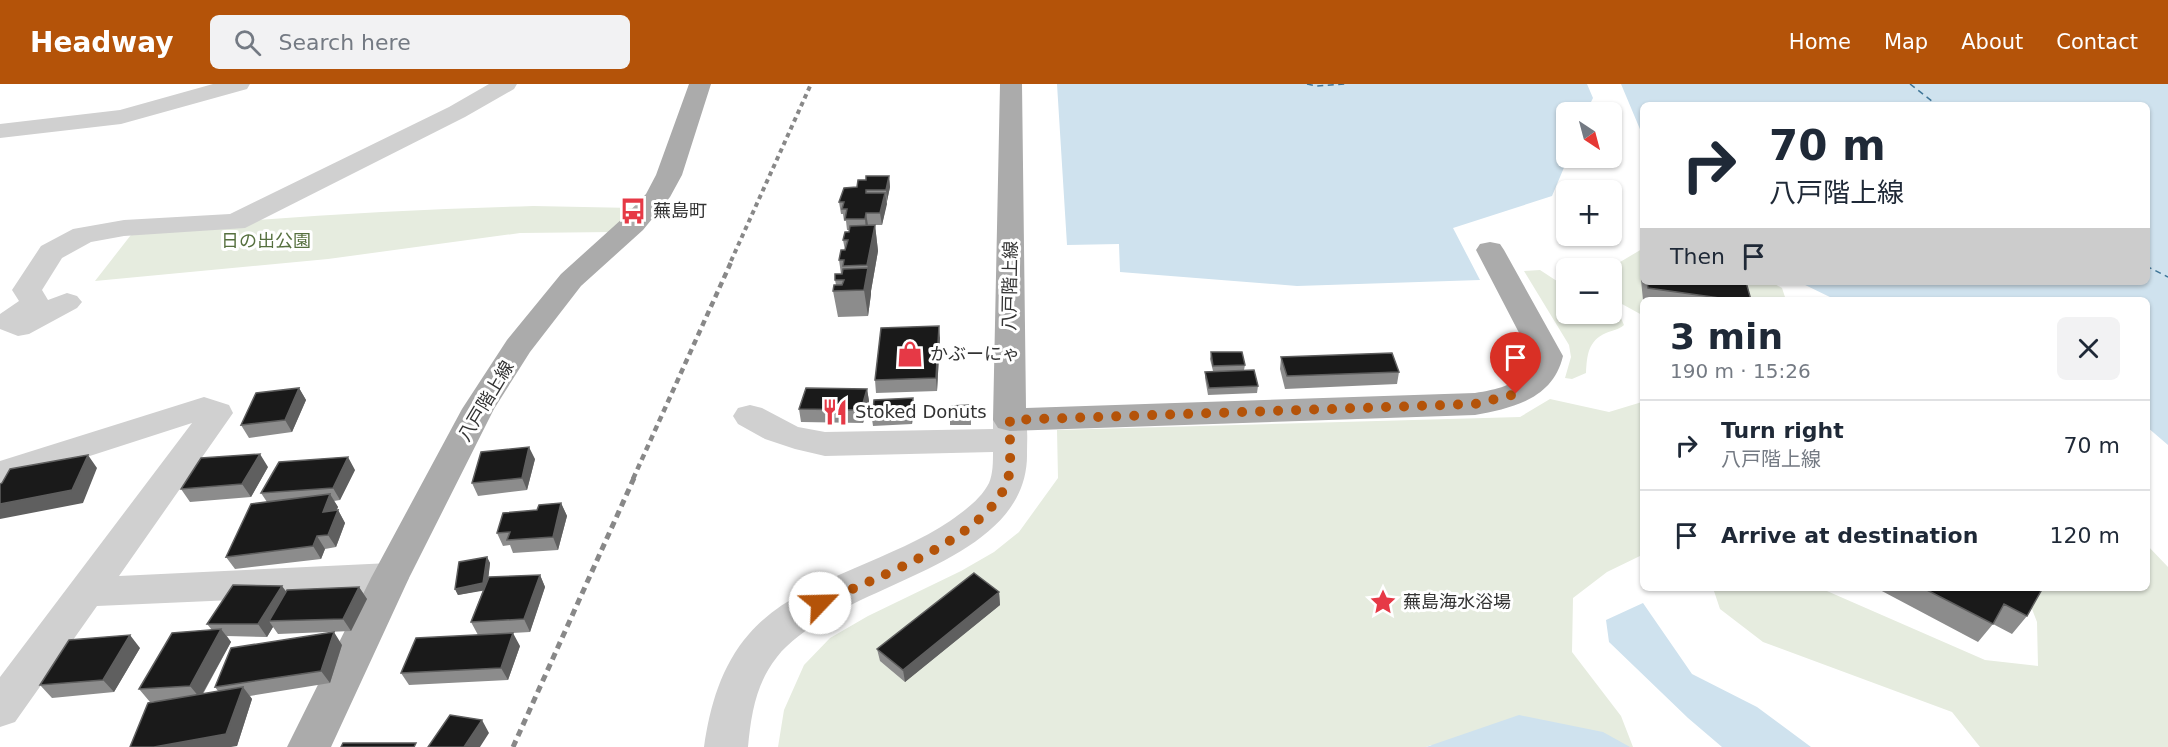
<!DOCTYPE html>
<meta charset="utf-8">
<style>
body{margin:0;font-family:"DejaVu Sans","Noto Sans JP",sans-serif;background:#f2f2f3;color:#1f2937;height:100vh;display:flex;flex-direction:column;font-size:22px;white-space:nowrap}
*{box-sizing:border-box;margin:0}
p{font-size:20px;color:#747a83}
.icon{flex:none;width:33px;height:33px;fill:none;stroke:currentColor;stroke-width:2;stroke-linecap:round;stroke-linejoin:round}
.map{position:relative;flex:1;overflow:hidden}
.details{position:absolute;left:1640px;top:213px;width:510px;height:294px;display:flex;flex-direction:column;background:#fff;border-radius:9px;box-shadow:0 2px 4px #0004}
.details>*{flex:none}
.top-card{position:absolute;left:1640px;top:18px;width:510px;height:183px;border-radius:9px;box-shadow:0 2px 4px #0004;background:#fff;color:#1f2937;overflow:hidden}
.needle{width:39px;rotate:144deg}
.tools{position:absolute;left:1556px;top:18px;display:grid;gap:12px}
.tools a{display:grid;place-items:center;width:66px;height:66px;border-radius:9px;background:#fff;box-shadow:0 2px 4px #0004;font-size:30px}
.pin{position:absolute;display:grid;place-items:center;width:51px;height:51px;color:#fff;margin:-62px -26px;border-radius:50% 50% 50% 0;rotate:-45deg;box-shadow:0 0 6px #0007}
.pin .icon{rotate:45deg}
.me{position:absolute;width:66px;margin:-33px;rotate:66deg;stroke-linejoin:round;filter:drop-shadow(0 0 4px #0008)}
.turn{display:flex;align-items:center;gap:21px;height:126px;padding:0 30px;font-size:27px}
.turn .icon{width:78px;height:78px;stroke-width:2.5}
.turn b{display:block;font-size:42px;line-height:51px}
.then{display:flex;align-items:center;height:57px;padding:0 30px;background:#0003;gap:12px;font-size:22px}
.round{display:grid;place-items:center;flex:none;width:63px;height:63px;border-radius:9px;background:#f2f2f3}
.overview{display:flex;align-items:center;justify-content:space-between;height:102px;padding:0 30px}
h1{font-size:36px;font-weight:800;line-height:45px}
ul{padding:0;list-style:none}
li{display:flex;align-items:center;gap:18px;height:90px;padding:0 30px;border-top:2px solid #e0e1e3}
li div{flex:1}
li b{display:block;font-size:22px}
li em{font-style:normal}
header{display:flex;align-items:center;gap:36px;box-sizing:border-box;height:84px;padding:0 30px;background:#b45309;color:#fff}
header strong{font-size:28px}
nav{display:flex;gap:33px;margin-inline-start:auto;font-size:21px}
.search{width:420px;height:54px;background:#f2f2f3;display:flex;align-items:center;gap:15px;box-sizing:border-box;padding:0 21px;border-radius:9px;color:#747a83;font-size:22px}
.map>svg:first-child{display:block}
</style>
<header>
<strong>Headway</strong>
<div class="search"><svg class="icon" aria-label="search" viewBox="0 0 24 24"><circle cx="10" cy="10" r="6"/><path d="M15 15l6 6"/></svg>Search here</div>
<nav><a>Home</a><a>Map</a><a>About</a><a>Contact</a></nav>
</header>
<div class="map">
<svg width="2168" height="663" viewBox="0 0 2168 663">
<rect width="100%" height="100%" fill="#fff"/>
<path fill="#e6ecdf" d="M533,122L634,124L614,148L520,149L328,175L95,197L134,147C267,133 399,126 533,122Z
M1642,165V198H1771L1782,204L1786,216H1642V231L1611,214L1610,184Z
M1540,186L1566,203V230H1611V226L1620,232L1624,241C1618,246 1613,246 1606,249C1588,257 1587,271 1586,289L1572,295L1565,294L1571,273L1569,261L1524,187Z
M1550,315L1609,328L1642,318V471L1607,488L1573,514L1572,568L1621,632L1633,663L1431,661L1426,663H778L784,626L804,581L830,554L868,532L961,487L994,468L1019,448L1058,394L1057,346L1520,333Z
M2147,461L2168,483V663H1980L1952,628L1763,558L1720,525L1713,504H1820L1985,576L2038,582L2037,538L2024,504H2146Z"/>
<path fill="#cfe2ee" d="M1057,0H1587L1593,14L1586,28H1566L1568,74L1552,112L1453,144L1480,196L1297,202L1120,188L1119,160L1067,161Z
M1621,0H2168V361L2147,343L2146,216H1836L1799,198H2146V21H1642V50Z
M1643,519L1692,590L1757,623L1811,663H1722L1688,634L1609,558L1606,536Z
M1519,631L1603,648L1630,663H1426Z"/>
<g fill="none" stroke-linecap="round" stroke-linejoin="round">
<path stroke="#3f7597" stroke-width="1.5" stroke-dasharray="6 4.5" stroke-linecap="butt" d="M1307,0L1316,2L1345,0
M1910,0L1937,21
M2146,182L2168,193"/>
<path fill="#d0d0d0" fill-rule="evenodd" d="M213,0H250L247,5L121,40L0,54V40L120,26Z
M489,0H517L514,5L465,33L245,144L124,152L91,158L62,174L42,206L48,216L67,209L77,212L82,218L77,224L29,250L18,252L0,245V230L19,217L12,206L41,162L73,145L124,136L230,130L449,23Z
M204,313L229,321L233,329L119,492L390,479L403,484L409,494L403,504L390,509L97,522L15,638L0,643V593L192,339L0,401V377Z
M750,321L762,324L798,343L825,348L993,345V336L998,328L1010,325L1022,328C1029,340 1027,354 1027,368C1030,485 838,497 777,573C756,599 751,631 748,663H704C710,622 721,582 749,550C795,496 890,478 950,437C964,427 981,415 989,399C993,390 993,378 993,368L825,372L795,365L765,355L738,340L733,332L738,324Z"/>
<path fill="#ababab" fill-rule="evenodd" d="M689,0H711L682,91L670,113L643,146L581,202L530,268L494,325L409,494L331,663H287L371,494L462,325L507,256L561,190L623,134L646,110L656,91Z
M1000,0H1022L1026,324L1475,309C1501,305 1524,300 1531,272L1476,166L1480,160L1490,158L1500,160L1504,166L1563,272C1553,315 1513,324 1475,331L1010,347L998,344L993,336Z"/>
<path stroke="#888" stroke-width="4" stroke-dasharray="4.5 4" stroke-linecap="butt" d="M731,177L811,0"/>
<path stroke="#888" stroke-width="4.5" stroke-dasharray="6 4.5" stroke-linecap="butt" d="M633,395L732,176"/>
<path stroke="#888" stroke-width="5" stroke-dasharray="7 5" stroke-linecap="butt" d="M513,663L634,394"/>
</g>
<path fill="#8c8c8c" d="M889,92L890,103L882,141H868H875L878,167L871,207V210L868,232L838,233L833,207L836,201L835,196L841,190L839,176L845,166L843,156L850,146H847L846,137H844L843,130H841L839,118L866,96Z
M1642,191V198H1746L1751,216H1643L1641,196Z
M940,254L937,307L876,309L875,296Z
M1211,268L1245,281L1244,286L1258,302L1257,309L1208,311L1205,294V288L1213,287L1210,275Z
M1281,273L1399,288L1397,300L1285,305L1280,285Z
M299,304L306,316L292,348L249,354L241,341Z
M867,305L869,317L863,339L801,338L799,325Z
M914,321L912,340L873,342L872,335Z
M971,327V341H950V335Z
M535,375L527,406L478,412L472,399Z
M268,383L251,413L190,418L181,405Z
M355,386L340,416L334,417L338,423L336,427L338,426L345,439L336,463L325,465L321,475L235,485L226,473L267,418L261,409Z
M561,419L567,432L558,466L513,469L510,461L503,462L497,449L537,426Z
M487,473L490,479L488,495L540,491L545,503L530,548L478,551L471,538L483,506L458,511L455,505Z
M359,503L367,515L351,547L278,550L273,543L267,553L227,552L231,558L203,610L218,607L215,603L342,561L330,599L250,612L252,615L237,662L159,617L150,618L139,605L212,546L207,540L286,507Z
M1882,504H2035L2027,532L2012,550L1993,540L1978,558L1880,506Z
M999,508L1000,521L905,598L880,577L877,565Z
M520,562L508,596L409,601L401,589Z
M140,564L114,608L52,614L40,601Z"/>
<path fill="#5f5f5f" d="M889,92L890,103L887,117L886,106Z
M885,109L887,120L882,141L880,129Z
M866,129L868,141L866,146L865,135Z
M875,141L878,167L871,207V210L868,232L864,206L868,184L867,181Z
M939,242L940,254L937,307L936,294Z
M299,304L306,316L292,348L285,336Z
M867,305L869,317L863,339L861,326Z
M913,314L914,321L912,340L911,334Z
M529,363L535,375L527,406L522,394Z
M260,370L268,383L251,413L242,400Z
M88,371L97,384L83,419L0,435V420Z
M348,373L355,386L340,416L333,404Z
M330,410L338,423L330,441L323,428Z
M561,419L567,432L558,466L553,453Z
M338,426L345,439L336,463L328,451Z
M317,452L325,465L321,475L313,462Z
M487,473L490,479L487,506L458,511L455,505Z
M540,491L545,503L530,548L524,535Z
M282,502L291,514L269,537L273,543L267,553L258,540Z
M359,503L367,515L351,547L343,535Z
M999,508L1000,521L905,598L903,586Z
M221,545L231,558L200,614L190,602Z
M334,548L342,561L330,599L321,587Z
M513,549L520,562L508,596L501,584Z
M130,551L140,564L114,608L103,596Z
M243,603L252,615L237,662L231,663H154Z
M482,636L489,649L480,663H464Z"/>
<path fill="#1a1a1a" stroke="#5f5f5f" stroke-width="1.5" d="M866,92H889L886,106H866V109H885L880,129H866L865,135H845L847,125H842L844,118H839L844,104L857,103L858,96H866Z
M875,141L867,181L843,182L844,176H839L841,166H845L848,156H843L845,148H849L850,142Z
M868,184L864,206L833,207L834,201H842L844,196H835V190H842L843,185Z
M1647,198H1746L1751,216H1734L1648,204Z
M939,242L936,294L875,296L881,244Z
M1211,268H1242L1245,281L1213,282Z
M1392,269L1399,288L1287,292L1281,273Z
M1254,286L1258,302L1209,304L1205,288Z
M299,304L285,336L241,341L256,309Z
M806,304L867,305L861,326L799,325Z
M913,314L911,334L872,335L874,316Z
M971,321L970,334L950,335V322Z
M529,363L522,394L472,399L481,368Z
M260,370L242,400L181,405L201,374Z
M88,371L72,406L0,420V400L2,399L10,385Z
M348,373L333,404L261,409L279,378Z
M330,410L323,428L338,426L328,451L317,452L313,462L226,473L251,420Z
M561,419L553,453L507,456L510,448L497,449L503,429L537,426L539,421Z
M487,473L483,499L455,505L459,478Z
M974,489L999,508L903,586L877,565Z
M540,491L524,535L471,538L489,493Z
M233,501L282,502L258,540H207Z
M359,503L343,535L269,537L287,506Z
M1923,504H2035L2041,507L2027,532L2004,520L1993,540Z
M221,545L190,602L139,605L172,549Z
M334,548L321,587L215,603L231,564Z
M513,549L501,584L401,589L416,554Z
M130,551L103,596L40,601L69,556Z
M243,603L226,650L154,663H130L148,619Z
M450,631L482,636L464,663H428Z
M343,659H416L414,663H341Z"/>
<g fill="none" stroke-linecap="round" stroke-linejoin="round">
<path stroke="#b45309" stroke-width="10" stroke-dasharray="0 18" d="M820,519C872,495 990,454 1008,395C1012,380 1009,352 1010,336L1475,320L1516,310"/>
</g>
<defs>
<g id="bus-bare" transform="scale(2.07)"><path d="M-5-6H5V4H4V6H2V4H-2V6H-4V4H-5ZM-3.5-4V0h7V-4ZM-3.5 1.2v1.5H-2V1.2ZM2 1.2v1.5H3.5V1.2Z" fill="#e63946" stroke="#fff" stroke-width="2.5" paint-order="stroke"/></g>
<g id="shop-bare" transform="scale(2.07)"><path d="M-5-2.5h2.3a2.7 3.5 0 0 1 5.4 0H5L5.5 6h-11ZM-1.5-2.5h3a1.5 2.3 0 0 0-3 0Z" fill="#e63946" stroke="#fff" stroke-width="2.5" paint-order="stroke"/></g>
<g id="restaurant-bare" transform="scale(2.07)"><path d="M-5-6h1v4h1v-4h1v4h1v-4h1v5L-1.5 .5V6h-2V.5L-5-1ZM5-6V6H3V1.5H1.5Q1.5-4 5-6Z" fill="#e63946" stroke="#fff" stroke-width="2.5" paint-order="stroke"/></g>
<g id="sight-bare" transform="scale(2.07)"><path d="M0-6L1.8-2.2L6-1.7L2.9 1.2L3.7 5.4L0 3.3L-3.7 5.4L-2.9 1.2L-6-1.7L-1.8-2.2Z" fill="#e63946" stroke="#fff" stroke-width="2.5" paint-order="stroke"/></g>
</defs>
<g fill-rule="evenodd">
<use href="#bus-bare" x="633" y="127"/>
<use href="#shop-bare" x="910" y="270"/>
<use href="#restaurant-bare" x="835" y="328"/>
<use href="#sight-bare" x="1383" y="518"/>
</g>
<g text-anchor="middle" stroke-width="6" stroke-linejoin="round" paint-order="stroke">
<g font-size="18" fill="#333" stroke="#fff" text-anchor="start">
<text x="653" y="133">蕪島町</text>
<text x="930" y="276">かぶーにゃ</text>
<text x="855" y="334">Stoked Donuts</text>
<text x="1403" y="524">蕪島海水浴場</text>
</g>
<g font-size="18" fill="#56703f" stroke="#fff">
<text x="266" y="163">日の出公園</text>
</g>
<g font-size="18" fill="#333" stroke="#fff">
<text transform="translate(1010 202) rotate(-89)" y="6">八戸階上線</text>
<text transform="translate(486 317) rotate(-59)" y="6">八戸階上線</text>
</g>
</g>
</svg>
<div class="tools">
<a><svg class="needle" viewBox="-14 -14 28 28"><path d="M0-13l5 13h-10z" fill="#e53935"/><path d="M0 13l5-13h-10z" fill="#747a83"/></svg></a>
<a>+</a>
<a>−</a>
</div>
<div class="pin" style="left:1516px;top:310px;background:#d93025"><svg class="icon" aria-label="arrive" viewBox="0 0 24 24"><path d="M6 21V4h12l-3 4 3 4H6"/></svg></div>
<svg class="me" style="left:820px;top:519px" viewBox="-20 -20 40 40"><circle r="19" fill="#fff"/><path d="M0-13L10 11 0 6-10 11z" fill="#b45309"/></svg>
<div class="top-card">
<div class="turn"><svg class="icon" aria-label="right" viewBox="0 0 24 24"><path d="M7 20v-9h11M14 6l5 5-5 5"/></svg><div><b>70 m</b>八戸階上線</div></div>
<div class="then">Then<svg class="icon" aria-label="arrive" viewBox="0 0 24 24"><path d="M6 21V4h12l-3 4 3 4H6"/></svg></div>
</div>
<section class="details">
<div class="overview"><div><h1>3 min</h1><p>190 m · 15:26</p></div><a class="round"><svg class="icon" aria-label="close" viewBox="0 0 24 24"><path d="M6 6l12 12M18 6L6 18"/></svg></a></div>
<ul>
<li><svg class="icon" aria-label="right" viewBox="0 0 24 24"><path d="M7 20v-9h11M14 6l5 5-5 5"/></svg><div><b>Turn right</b><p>八戸階上線</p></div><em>70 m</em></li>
<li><svg class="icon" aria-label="arrive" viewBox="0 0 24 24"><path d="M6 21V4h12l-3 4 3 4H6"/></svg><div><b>Arrive at destination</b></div><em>120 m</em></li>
</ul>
</section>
</div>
